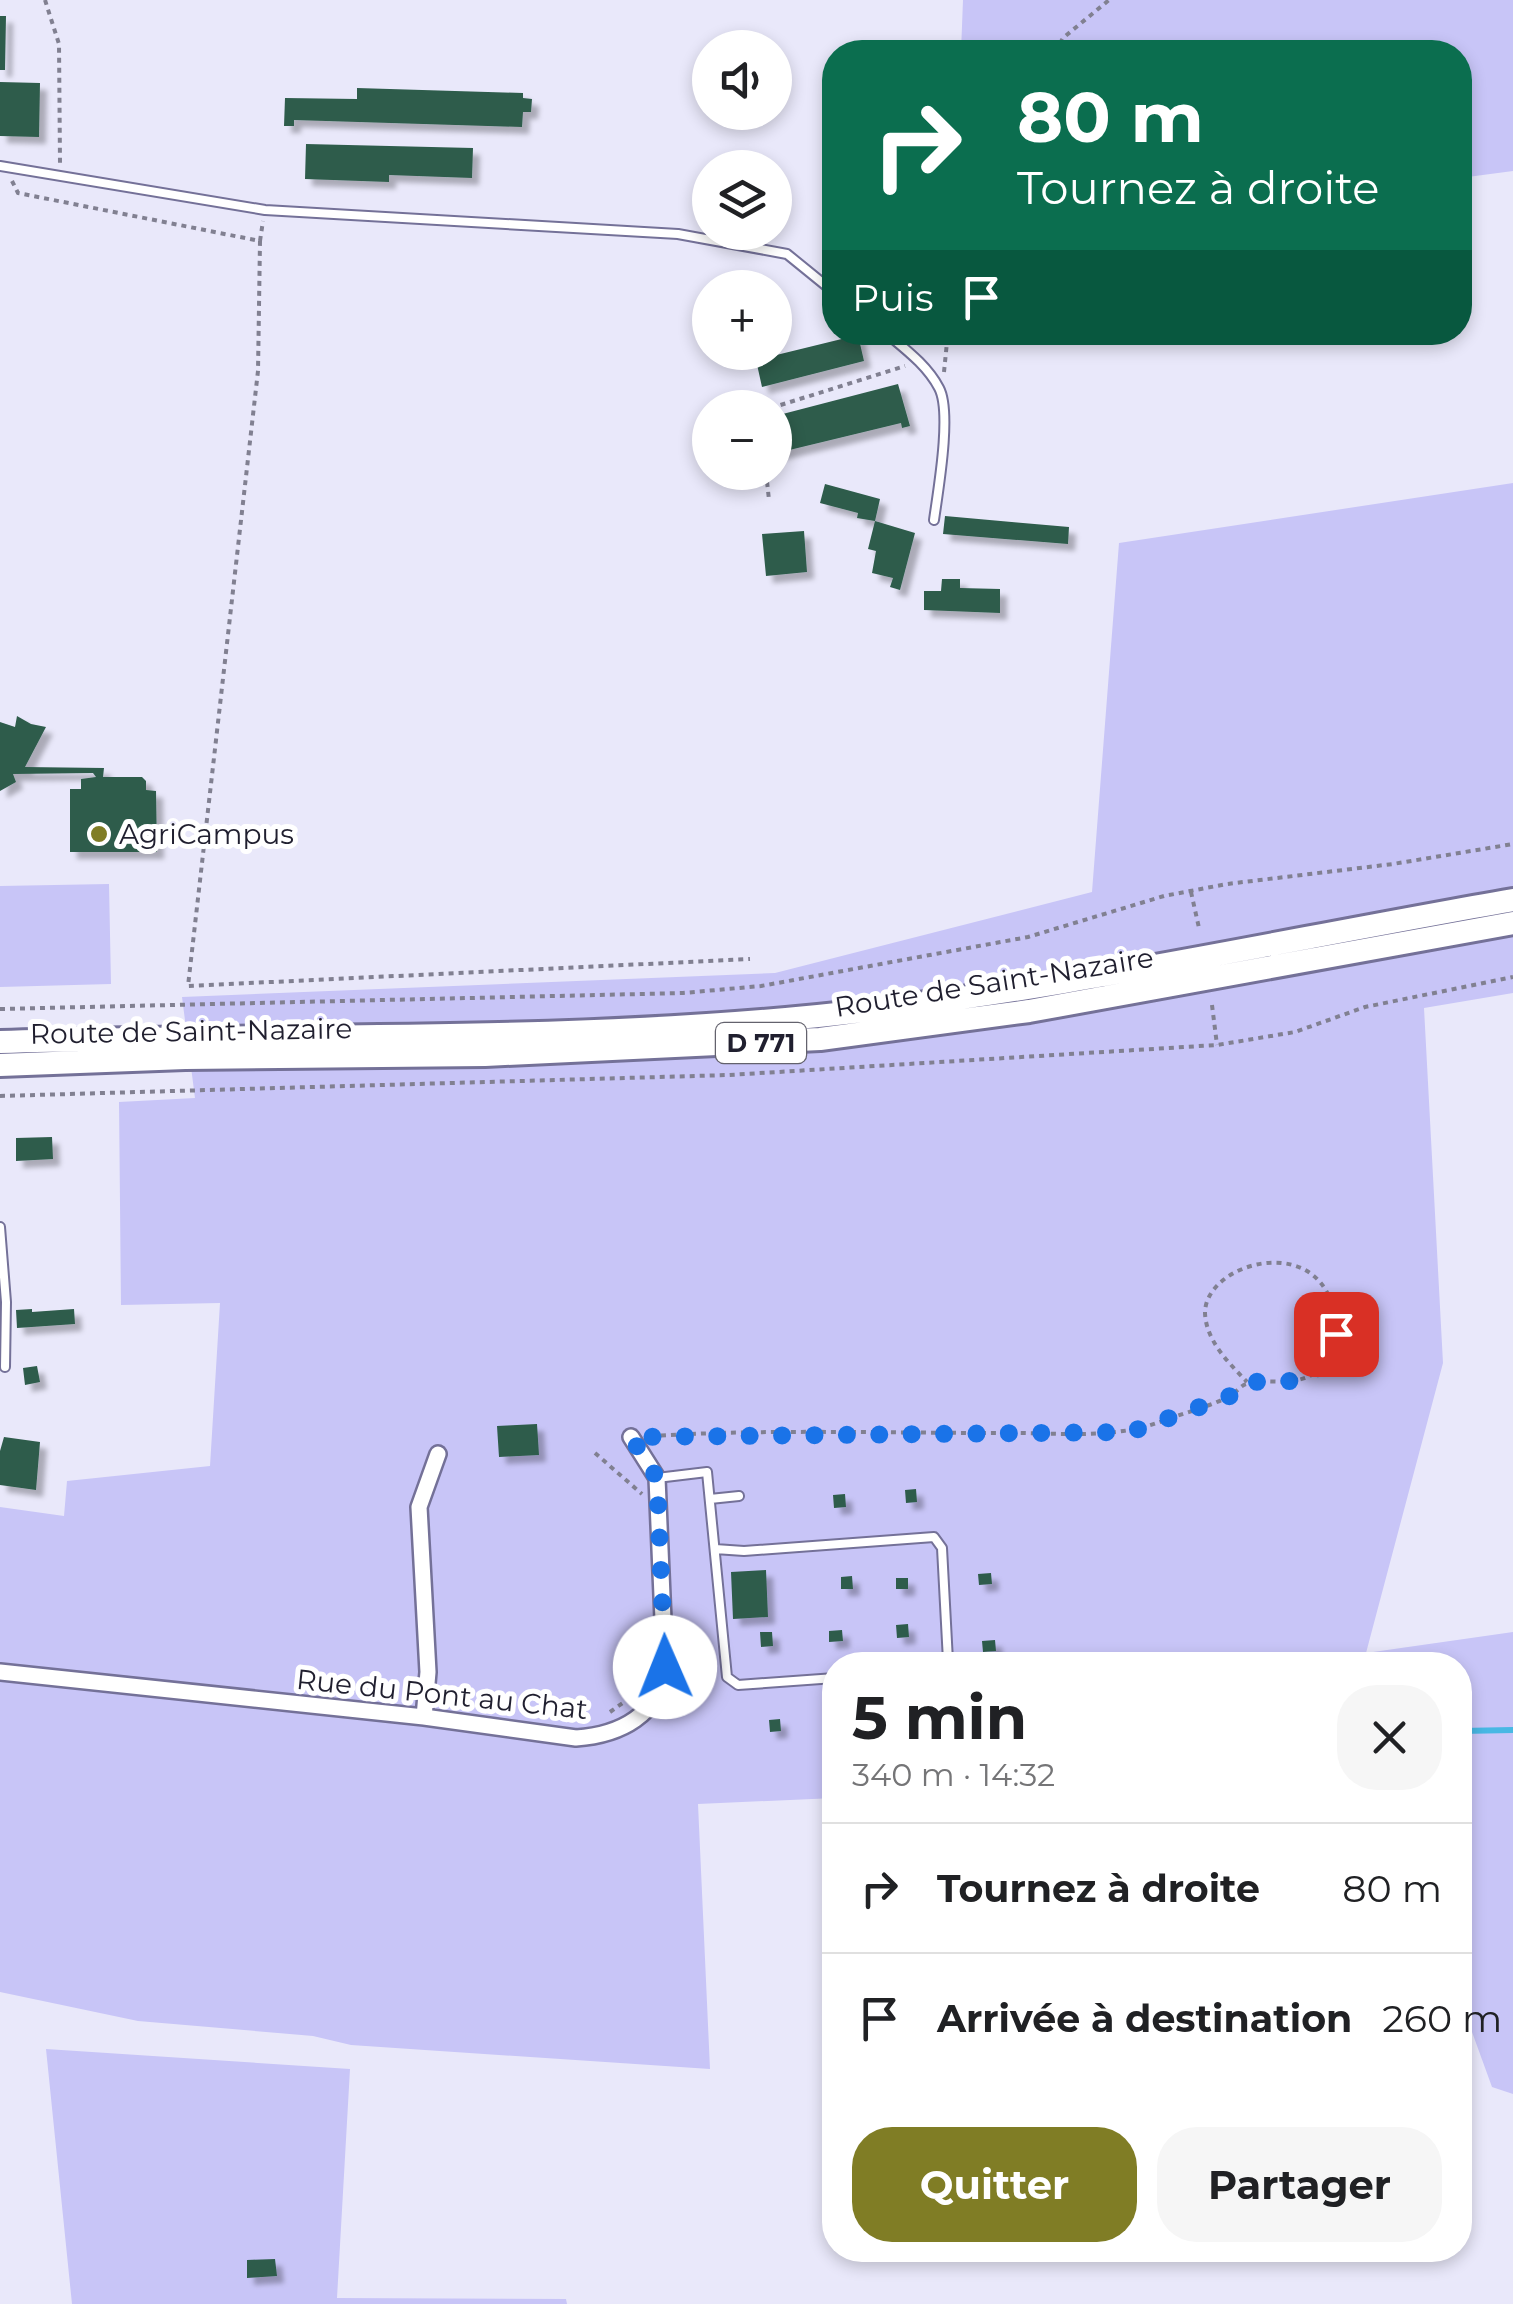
<!DOCTYPE html>
<html lang="fr">
<meta charset="utf-8">
<style>
body{margin:0;font-family:Montserrat,sans-serif;background:#f6f6f6;color:#202124;height:100vh;display:flex;flex-direction:column;font-size:38px;white-space:nowrap}
*{box-sizing:border-box;margin:0}
p{font-size:32px;color:#757577}
.icon{flex:none;width:55px;height:55px;fill:none;stroke:currentColor;stroke-width:2;stroke-linecap:round;stroke-linejoin:round}
.map{position:relative;flex:1;overflow:hidden}
.panel{position:absolute;left:822px;top:1652px;width:650px;height:610px;display:flex;flex-direction:column;background:#fff;border-radius:40px;box-shadow:0 5px 15px #0003}
.panel>*{flex:none}
.guide{position:absolute;left:822px;top:40px;width:650px;height:305px;border-radius:40px;box-shadow:0 5px 15px #0003;background:#0b6e4f;color:#fff;overflow:hidden}
.fabs{position:absolute;left:692px;top:30px;display:grid;gap:20px}
.fabs a{display:grid;place-items:center;width:100px;height:100px;border-radius:50%;background:#fff;box-shadow:0 5px 15px #0003;font-size:50px}
.pin{position:absolute;display:grid;place-items:center;width:85px;height:85px;color:#fff;margin:-42px;border-radius:20px;box-shadow:0 5px 15px #0006}
.me{position:absolute;width:110px;margin:-55px;rotate:359deg;stroke-linejoin:round;filter:drop-shadow(0 0 8px #0008)}
.turn{display:flex;align-items:center;gap:35px;height:210px;padding:0 30px;font-size:45px}
.turn .icon{width:130px;height:130px;stroke-width:2.5}
.turn b{display:block;font-size:70px;line-height:85px}
.then{display:flex;align-items:center;height:95px;padding:0 30px;background:#0003;gap:20px;font-size:38px}
.round{display:grid;place-items:center;flex:none;width:105px;height:105px;border-radius:40px;background:#f6f6f6}
.overview{display:flex;align-items:center;justify-content:space-between;height:170px;padding:0 30px}
h1{font-size:60px;font-weight:700;line-height:75px}
.primary-button{display:flex;gap:20px;margin-top:auto;padding:20px 30px}
.primary-button a{flex:1;height:115px;border-radius:40px;background:#807d25;color:#fff;font-size:40px;font-weight:700;line-height:115px;text-align:center}
.primary-button a+a{background:#f6f6f6;color:#202124}
ul{padding:0;list-style:none}
li{display:flex;align-items:center;gap:30px;height:130px;padding:0 30px;border-top:2px solid #e0e0e0}
li div{flex:1}
li b{display:block;font-size:38px}
li em{font-style:normal}
.map>svg:first-child{display:block}
</style>
<div class="map">
<svg width="1513" height="2304" viewBox="0 0 1513 2304">
<defs>
<filter id="shadow"><feDropShadow dx="7" dy="7" stdDeviation="2.5" flood-color="#0004"/></filter>
</defs>
<rect width="100%" height="100%" fill="#e9e8fa"/>
<path fill="#c8c5f7" d="M963,0H1513V171L1460,178V52H961Z
M1513,483V993L1424,1008L1443,1363L1366,1653L1513,1632V2094L1492,2087L1460,1999V1665H835V1798L698,1804L710,2069L351,2045L313,2036L138,2021L0,1992V1507L64,1516L67,1481L210,1466L220,1303L121,1305L119,1102L195,1098L182,997L775,973L1092,892L1119,543Z
M109,884L111,984L0,987V886Z
M46,2049L350,2069L337,2298L566,2299L567,2304H72Z"/>
<g fill="none" stroke-linecap="round" stroke-linejoin="round">
<path stroke="#48b8e4" stroke-width="6" d="M1460,1731L1513,1730"/>
</g>
<path fill="#2e5c4b" filter="url(#shadow)" d="M0,16H6L5,70H0Z
M0,82L40,83L39,137L0,136Z
M357,88L523,93V98L532,99L531,112H523L522,127L294,120V126H284L285,98L357,99Z
M306,144L473,148L472,178L389,175V182L305,179Z
M858,335L864,361L762,387L756,360Z
M898,384L910,426L902,428L901,423L777,453L775,416Z
M825,484L880,499L875,521L857,518L858,513L820,503Z
M945,516L1069,527L1068,544L943,534Z
M875,521L915,533L900,590L890,587L893,578L872,573L876,551L868,549Z
M804,531L807,572L766,576L762,534Z
M942,579H960V588L1000,589V613L924,610V591H941Z
M17,716L31,724L46,727L25,767L104,768L103,777H142L146,781V790L156,791L157,852H70V789H81V779L96,777L93,773L13,774L16,782L0,791V722L15,727Z
M52,1137L53,1159L16,1161V1138Z
M32,1309V1312L74,1309L75,1324L17,1328L16,1310Z
M37,1366L40,1382L25,1385L23,1368Z
M537,1424L539,1455L499,1457L497,1426Z
M4,1437L40,1442L36,1490L0,1485V1451Z
M916,1489L917,1502L906,1503L905,1490Z
M845,1494L846,1507L834,1508L833,1495Z
M766,1570L768,1617L733,1619L731,1572Z
M991,1573L992,1584L979,1585L978,1574Z
M852,1576L853,1589H841V1577Z
M896,1578H908V1589H896Z
M908,1624L909,1637L897,1638L896,1625Z
M842,1630L843,1641L829,1642V1631Z
M760,1632H772L773,1646L761,1647Z
M995,1640L996,1651L983,1652L982,1641Z
M780,1719L781,1731L770,1732L769,1720Z
M275,2259L277,2276L247,2278V2260Z"/>
<g fill="none" stroke-linecap="round" stroke-linejoin="round">
<g stroke="#747198" stroke-width="12">
<path id="lane" d="M0,166L265,210L678,234L787,254L835,293
M885,332C905,349 927,365 939,388C952,412 938,491 934,520
M0,1227L6,1302L5,1367
M657,1478L707,1472L727,1677L738,1685L835,1678
M710,1499L739,1496
M715,1549L744,1551L934,1537L942,1548L948,1661L944,1665"/>
</g>
<g stroke="#747198" stroke-width="20">
<path id="street" d="M0,1672L424,1717L576,1738C620,1735 660,1715 665,1667L657,1478L631,1437
M424,1717L428,1672L419,1507L438,1454"/>
</g>
<g stroke="#747198" stroke-width="28">
<path id="primary" d="M0,1042C272,1033 547,1043 818,1016C1052,992 1282,940 1513,900
M0,1065L185,1058L485,1055L820,1039L1029,1011L1513,923"/>
</g>
<path stroke="#818091" stroke-width="4" stroke-dasharray="5 5" stroke-linecap="butt" d="M45,0L59,44L60,163
M1055,52L1063,38L1109,0
M12,181L18,193L260,241L258,371L188,986L750,959
M260,241L263,221
M944,372L948,332
M771,408L905,366
M766,472L769,500
M1191,892L1199,928
M1212,1005L1217,1045
M0,1009L683,993L761,986L1028,937L1164,896L1227,884L1393,864L1513,844
M0,1096L729,1075L1217,1045L1295,1032L1365,1007L1513,977
M651,1436C766,1429 883,1433 999,1433C1051,1432 1108,1440 1157,1423C1180,1414 1206,1408 1228,1397C1235,1394 1240,1386 1246,1384C1261,1377 1291,1388 1313,1374C1329,1363 1337,1340 1335,1321C1326,1229 1205,1261 1205,1313C1206,1341 1229,1363 1247,1382
M595,1453L642,1494
M363,1692L408,1696
M610,1712L634,1695L646,1667"/>
<use href="#lane" stroke="#fff" stroke-width="8"/>
<use href="#street" stroke="#fff" stroke-width="15"/>
<use href="#primary" stroke="#fff" stroke-width="22"/>
</g>
<g fill="none" stroke-linecap="round" stroke-linejoin="round">
<path stroke="#1a73e8" stroke-width="18" stroke-dasharray="0 32.4" d="M665,1667L657,1478L631,1437L1130,1432L1230,1396L1248,1382L1292,1381L1313,1374L1329,1355L1336,1334"/>
</g>
<circle fill="#807d25" stroke="#fff" stroke-width="4" cx="99" cy="834" r="10"/>
<g text-anchor="middle" stroke-width="10" stroke-linejoin="round" paint-order="stroke">
<rect fill="#fff" stroke="#63626d" stroke-width="2.5" x="716" y="1023" width="90" height="40" rx="8"/>
<g font-size="25" font-weight="bold" fill="#201f2f">
<text x="761" y="1052">D 771</text>
</g>
<g font-size="28" fill="#201f2f" stroke="#fff" text-anchor="start">
<text x="119" y="844">AgriCampus</text>
</g>
<g font-size="28" fill="#201f2f" stroke="#fff">
<text transform="translate(994 982) rotate(-9)" y="10">Route de Saint-Nazaire</text>
<text transform="translate(191 1031) rotate(-1)" y="10">Route de Saint-Nazaire</text>
<text transform="translate(442 1694) rotate(6)" y="10">Rue du Pont au Chat</text>
</g>
</g>
</svg>
<div class="fabs">
<a><svg class="icon" aria-label="sound" viewBox="0 0 24 24"><path d="M4 9h4l5-4v14l-5-4H4zM17 9q2 3 0 6"/></svg></a>
<a><svg class="icon" aria-label="layers" viewBox="0 0 24 24"><path d="M12 4l9 5-9 5-9-5zM3 14l9 5 9-5"/></svg></a>
<a>+</a>
<a>−</a>
</div>
<div class="pin" style="left:1336px;top:1334px;background:#d93025"><svg class="icon" aria-label="arrive" viewBox="0 0 24 24"><path d="M6 21V4h12l-3 4 3 4H6"/></svg></div>
<svg class="me" style="left:665px;top:1667px" viewBox="-20 -20 40 40"><circle r="19" fill="#fff"/><path d="M0-13L10 11 0 6-10 11z" fill="#1a73e8"/></svg>
<div class="guide">
<div class="turn"><svg class="icon" aria-label="right" viewBox="0 0 24 24"><path d="M7 20v-9h11M14 6l5 5-5 5"/></svg><div><b>80 m</b>Tournez à droite</div></div>
<div class="then">Puis<svg class="icon" aria-label="arrive" viewBox="0 0 24 24"><path d="M6 21V4h12l-3 4 3 4H6"/></svg></div>
</div>
<section class="panel">
<div class="overview"><div><h1>5 min</h1><p>340 m · 14:32</p></div><a class="round"><svg class="icon" aria-label="close" viewBox="0 0 24 24"><path d="M6 6l12 12M18 6L6 18"/></svg></a></div>
<ul>
<li><svg class="icon" aria-label="right" viewBox="0 0 24 24"><path d="M7 20v-9h11M14 6l5 5-5 5"/></svg><div><b>Tournez à droite</b></div><em>80 m</em></li>
<li><svg class="icon" aria-label="arrive" viewBox="0 0 24 24"><path d="M6 21V4h12l-3 4 3 4H6"/></svg><div><b>Arrivée à destination</b></div><em>260 m</em></li>
</ul>
<div class="primary-button"><a>Quitter</a><a>Partager</a></div>
</section>
</div>
